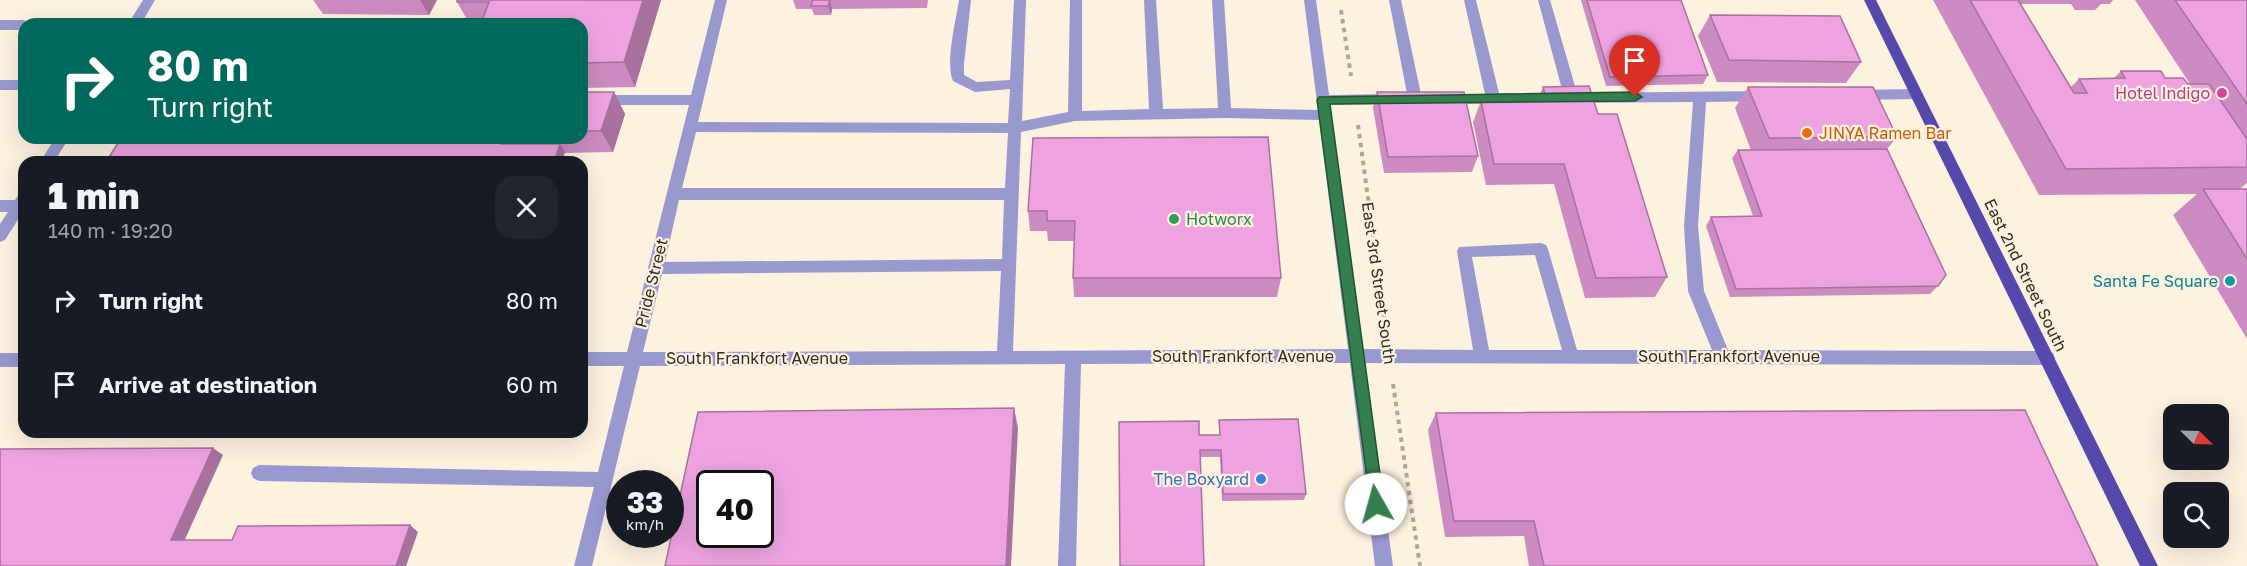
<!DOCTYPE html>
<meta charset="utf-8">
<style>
body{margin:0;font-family:"Golos Text",sans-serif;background:#20242c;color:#f1f3f6;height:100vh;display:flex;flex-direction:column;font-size:22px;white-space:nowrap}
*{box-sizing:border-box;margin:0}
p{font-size:20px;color:#9ea1a6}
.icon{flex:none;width:33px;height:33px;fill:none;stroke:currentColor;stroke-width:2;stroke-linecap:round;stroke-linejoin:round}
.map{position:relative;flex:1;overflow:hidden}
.panel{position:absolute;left:18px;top:156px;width:570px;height:282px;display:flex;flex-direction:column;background:#171b24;border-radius:18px;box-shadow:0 6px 24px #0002}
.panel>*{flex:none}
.top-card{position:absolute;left:18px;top:18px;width:570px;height:126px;border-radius:18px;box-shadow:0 6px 24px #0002;background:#00695c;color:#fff;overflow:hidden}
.needle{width:39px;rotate:113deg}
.buttons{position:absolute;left:2163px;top:404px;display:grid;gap:12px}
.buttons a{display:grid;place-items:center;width:66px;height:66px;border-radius:12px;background:#171b24;box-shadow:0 6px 24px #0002;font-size:30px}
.speed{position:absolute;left:606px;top:470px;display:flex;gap:12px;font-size:30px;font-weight:700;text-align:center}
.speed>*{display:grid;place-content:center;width:78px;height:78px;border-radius:50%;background:#171b24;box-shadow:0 6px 24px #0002;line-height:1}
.speed small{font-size:15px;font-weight:400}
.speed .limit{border:3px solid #111;border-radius:9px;background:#fff;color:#111}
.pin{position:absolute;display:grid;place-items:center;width:51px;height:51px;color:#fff;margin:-62px -26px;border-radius:50% 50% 50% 0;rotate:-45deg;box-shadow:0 0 6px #0007}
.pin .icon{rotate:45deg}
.me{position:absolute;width:66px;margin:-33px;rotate:353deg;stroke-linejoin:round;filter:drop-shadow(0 0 4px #0008)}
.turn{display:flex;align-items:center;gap:21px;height:126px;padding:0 30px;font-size:27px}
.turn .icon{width:78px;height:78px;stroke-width:2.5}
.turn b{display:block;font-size:42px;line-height:51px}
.round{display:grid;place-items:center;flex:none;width:63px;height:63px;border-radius:18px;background:#20242c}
.head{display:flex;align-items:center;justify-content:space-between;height:102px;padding:0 30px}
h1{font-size:36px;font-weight:800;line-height:45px}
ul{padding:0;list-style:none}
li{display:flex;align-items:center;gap:18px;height:84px;padding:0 30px}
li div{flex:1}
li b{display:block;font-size:22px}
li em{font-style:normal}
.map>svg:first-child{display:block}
</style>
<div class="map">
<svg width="2247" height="566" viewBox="0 0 2247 566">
<rect width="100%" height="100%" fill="#fdf1e0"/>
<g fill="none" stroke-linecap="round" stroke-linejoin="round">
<path stroke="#b0a597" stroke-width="4" stroke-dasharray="4.5 4.5" stroke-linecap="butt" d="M1341,10L1351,76
M1358,125L1386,329
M1393,384L1420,566"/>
<path fill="#9999d0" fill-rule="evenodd" d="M143,0H155L141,24H128Z
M715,0H727L698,122L1008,123L1010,89L975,92L953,81C945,63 956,20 959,0H971L964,64V75L977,82L1010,80L1014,0H1026L1022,121L1068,112L1070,0H1082V111L1149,109L1144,0H1156L1163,109L1218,108L1212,0H1224L1231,108L1318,110L1304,0H1316L1329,95L1395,94L1402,99L1395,104L1330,105L1363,349L1473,350L1457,251L1459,247L1541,243L1546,245L1548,249L1577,350H1712L1688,291L1684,226L1693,102L1446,104L1439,99L1446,94H1485L1464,0H1476L1499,93H1563L1538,0H1550L1577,93L1764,91L1771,96L1764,101L1706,102L1698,226L1704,291L1728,350L2047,351L2053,353L2055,358L2053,363L2047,365L1365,363L1393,566H1375L1350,363L1081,364L1076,566H1058L1065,364L640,366L592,566H574L594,487L259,481L253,478L251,473L253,468L259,465L598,472L624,366H582V352H627L689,105H582V95H691ZM1225,118L1319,120L1348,349L1013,351L1021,132L1075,121ZM696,132L1008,133L1005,188H682ZM679,200H1004L1002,259L665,262ZM1535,255L1562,350H1489L1472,257ZM1001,271L997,351L643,352L662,274Z
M1389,0H1401L1422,99L1415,104L1408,99Z
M0,20H24L30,24H24V30H0Z
M0,80H24V90H0Z
M1916,89L1923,94L1916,99L1857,100L1850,95L1857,90Z
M55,138H69L54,162H40Z
M24,192V210L5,240L0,242V224L8,212H0V200H15L19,194Z
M0,353H24V367H0Z"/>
<path fill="#5549ab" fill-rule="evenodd" d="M1864,0H1876L2158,566H2140Z"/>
</g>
<path fill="#cd8cc1" d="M313,0H437L429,15L323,14Z
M457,0H661L635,87L582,88V24L468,21L457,2Z
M793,0H928L927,8L832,9L831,15H814L812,9H796Z
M1581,0H1681L1708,75L1703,84L1606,86Z
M1933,0H2113L2110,4H2101L2095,10H2075L2071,4H2020L2070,88L2079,79L2114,78L2121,71L2165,78L2190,84L2135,0H2247V183L2240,189H2247V339L2173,215L2197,194L2039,195Z
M1710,15L1861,62L1846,83L1717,82L1698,36Z
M1543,87L1598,114L1667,277L1655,297L1585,298L1554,184L1486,185L1473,122L1481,101H1537Z
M1748,87L1897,137L1887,149L1938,286L1930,294L1730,297L1706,226L1711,217L1753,216L1732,158L1738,150H1751L1735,108Z
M582,92H614L625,114L613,152L565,153L121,138H582Z
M1377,92L1478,156L1472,172L1384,173L1373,108Z
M1033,138L1281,278L1277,297H1074L1073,278L1074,241H1048L1047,231H1030L1028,211Z
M1436,413L2098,566H1529L1524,536L1445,537L1428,430Z
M1219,420L1306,494L1304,500L1222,501L1220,457H1200L1199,435H1219Z"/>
<path fill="#a7729d" d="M420,0H437L429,15Z
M643,0H661L635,87L624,62Z
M830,0L832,9L831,15L828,6Z
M614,92L625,114L613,152L601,131Z
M560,144L565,152L562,162H554Z
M1014,408L1018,428L1011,566H1006Z
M213,448L223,455L182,546L171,540Z
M410,525L418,532L406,566H396Z"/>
<path fill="#eea3e0" stroke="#a7729d" stroke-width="1.5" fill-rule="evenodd" d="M457,0H643L624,62L582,63V24H437L438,21H482L489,2H457Z
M813,0H830L828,6H811Z
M1587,0H1681L1708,75L1610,77Z
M1970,0H2018L2074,93H2087L2079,79L2125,78L2121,71H2161L2165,78H2183L2188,84H2209L2247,139V167L2066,169Z
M2175,0H2247V104Z
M1710,15L1840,16L1861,62L1729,60Z
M1589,86L1598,114H1617L1667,277L1596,278L1564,164H1494L1481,101H1547L1543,87Z
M1748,87H1873L1897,137L1769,138Z
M582,92H614L601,131H582Z
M1377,92H1464L1478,156L1388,157Z
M1268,137L1281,278H1073L1075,221H1047V211H1028L1033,138Z
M121,138H497L501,144H560L554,162H106Z
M1887,149L1946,275L1938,286L1736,289L1711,217L1762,216L1738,150Z
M2203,189H2247V259Z
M1014,408L1006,566H665L698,412ZM710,483H760V534H710Z
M2025,410L2098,566H1544L1534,521H1454L1436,413Z
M1298,419L1306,494H1223L1221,450H1200L1204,566H1120L1119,422L1199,421V435H1220L1219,420Z
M213,448L171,540H232L238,526L410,525L396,566H0V449Z"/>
<path fill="#347f4e" stroke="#225333" stroke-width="1.5" d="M1635,92L1642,97L1635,101L1330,104L1384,504L1382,509L1376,511L1371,509L1317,100L1319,97Z"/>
<circle fill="#d1479c" stroke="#fdf1e0" stroke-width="2" cx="2222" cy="93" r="6"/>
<circle fill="#e8710a" stroke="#fdf1e0" stroke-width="2" cx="1807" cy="133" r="6"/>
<circle fill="#2e9e5b" stroke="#fdf1e0" stroke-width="2" cx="1174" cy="219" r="6"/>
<circle fill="#0f9aa8" stroke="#fdf1e0" stroke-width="2" cx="2230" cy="281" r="6"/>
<circle fill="#3f7fe0" stroke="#fdf1e0" stroke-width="2" cx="1261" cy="479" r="6"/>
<g text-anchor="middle" stroke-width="4.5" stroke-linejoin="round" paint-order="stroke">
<g font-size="16" fill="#b23c85" stroke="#fdf1e0" text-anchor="end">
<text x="2210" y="99">Hotel Indigo</text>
</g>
<g font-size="16" fill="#c56008" stroke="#fdf1e0" text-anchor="start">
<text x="1819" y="139">JINYA Ramen Bar</text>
</g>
<g font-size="16" fill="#27864d" stroke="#fdf1e0" text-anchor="start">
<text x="1186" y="225">Hotworx</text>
</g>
<g font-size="16" fill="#332b20" stroke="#fdf1e0">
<text transform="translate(2026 275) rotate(64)" y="6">East 2nd Street South</text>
<text transform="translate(651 283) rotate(-76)" y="6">Pride Street</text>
<text transform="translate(1379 283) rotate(82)" y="6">East 3rd Street South</text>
<text x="1243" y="362">South Frankfort Avenue</text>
<text x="1729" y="362">South Frankfort Avenue</text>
<text x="757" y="364">South Frankfort Avenue</text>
</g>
<g font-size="16" fill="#0d838f" stroke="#fdf1e0" text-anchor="end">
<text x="2218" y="287">Santa Fe Square</text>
</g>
<g font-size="16" fill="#366cbe" stroke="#fdf1e0" text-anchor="end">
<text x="1249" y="485">The Boxyard</text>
</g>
</g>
</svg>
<div class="buttons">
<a><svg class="needle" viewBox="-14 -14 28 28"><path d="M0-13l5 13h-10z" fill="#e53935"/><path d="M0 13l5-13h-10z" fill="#9ea1a6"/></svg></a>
<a><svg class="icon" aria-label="search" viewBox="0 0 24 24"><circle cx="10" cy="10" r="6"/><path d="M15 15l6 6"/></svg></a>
</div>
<div class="speed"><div>33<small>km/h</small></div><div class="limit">40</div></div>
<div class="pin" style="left:1635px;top:97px;background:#d93025"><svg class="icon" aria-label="arrive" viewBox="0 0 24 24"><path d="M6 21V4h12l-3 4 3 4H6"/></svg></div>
<svg class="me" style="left:1376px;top:504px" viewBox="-20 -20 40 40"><circle r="19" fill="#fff"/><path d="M0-13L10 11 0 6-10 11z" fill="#347f4e"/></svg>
<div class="top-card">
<div class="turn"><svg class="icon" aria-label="right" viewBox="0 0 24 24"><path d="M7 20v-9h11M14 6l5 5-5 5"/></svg><div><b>80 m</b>Turn right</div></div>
</div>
<section class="panel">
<div class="head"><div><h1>1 min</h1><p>140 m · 19:20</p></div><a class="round"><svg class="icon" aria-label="close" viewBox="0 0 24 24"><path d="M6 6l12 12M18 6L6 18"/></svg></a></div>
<ul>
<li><svg class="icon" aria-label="right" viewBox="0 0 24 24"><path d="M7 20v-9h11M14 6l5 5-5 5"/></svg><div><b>Turn right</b></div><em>80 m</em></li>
<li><svg class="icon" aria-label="arrive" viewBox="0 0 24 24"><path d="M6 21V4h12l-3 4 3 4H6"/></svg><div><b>Arrive at destination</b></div><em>60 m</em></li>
</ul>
</section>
</div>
